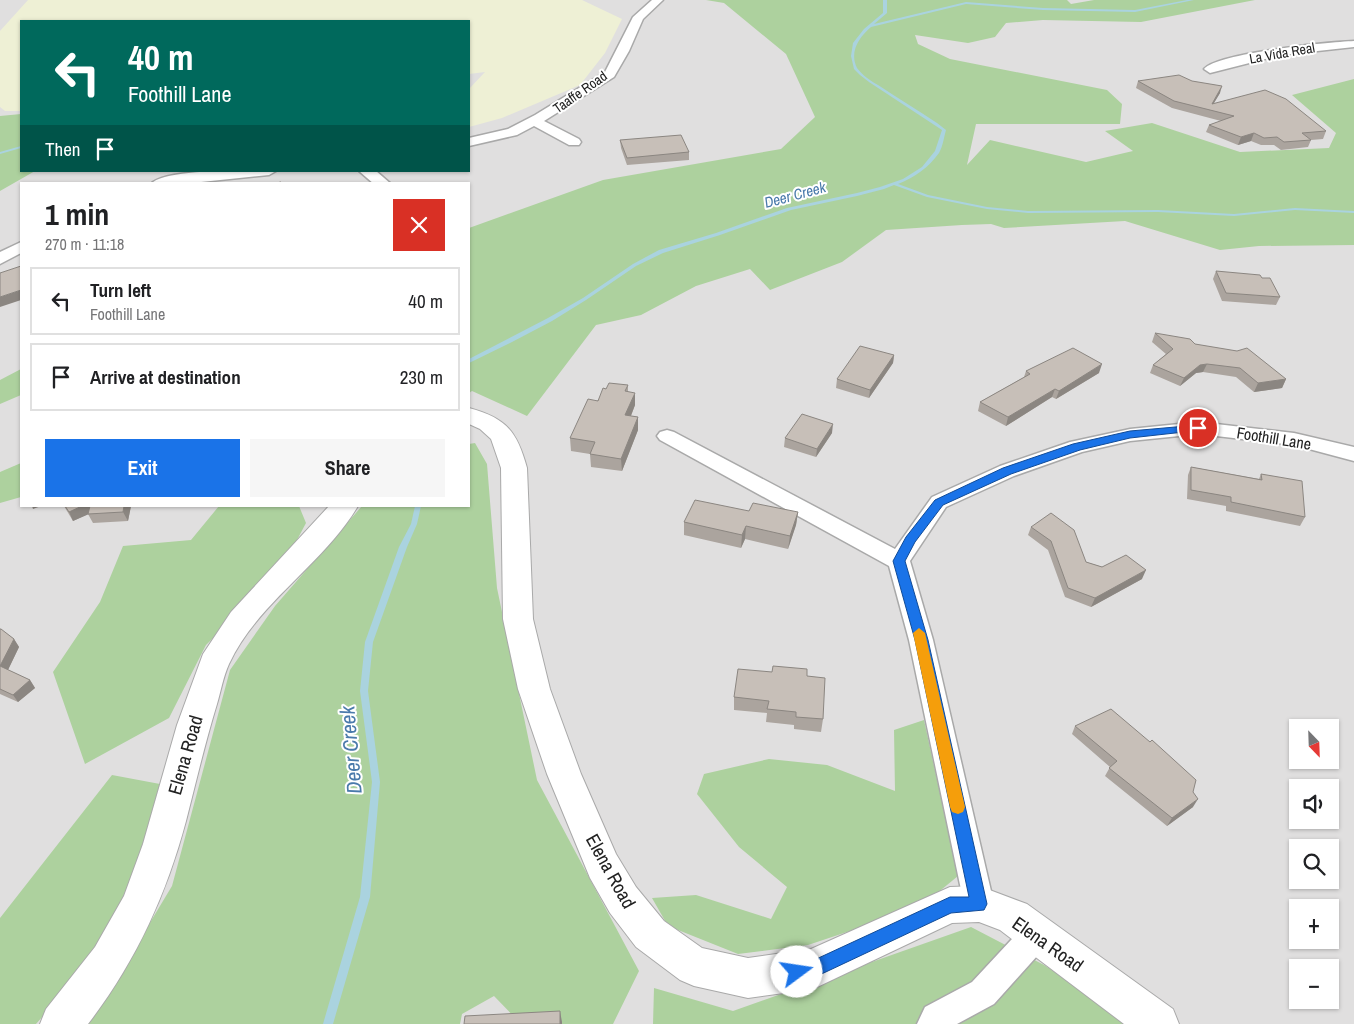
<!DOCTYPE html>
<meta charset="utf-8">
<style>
body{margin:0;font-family:"Archivo Narrow",sans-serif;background:#f6f6f6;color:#202124;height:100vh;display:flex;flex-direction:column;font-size:19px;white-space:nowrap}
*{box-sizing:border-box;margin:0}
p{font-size:16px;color:#757577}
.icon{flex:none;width:28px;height:28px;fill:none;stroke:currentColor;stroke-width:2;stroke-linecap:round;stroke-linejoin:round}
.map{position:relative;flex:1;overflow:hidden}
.side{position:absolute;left:20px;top:182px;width:450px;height:325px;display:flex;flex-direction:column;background:#fff;border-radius:0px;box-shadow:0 1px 4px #0004}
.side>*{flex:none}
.guide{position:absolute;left:20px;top:20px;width:450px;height:152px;border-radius:0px;box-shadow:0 1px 4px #0004;background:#00695c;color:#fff;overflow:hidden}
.needle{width:32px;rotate:157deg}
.tools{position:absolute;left:1289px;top:719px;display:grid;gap:10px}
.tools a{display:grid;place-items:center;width:50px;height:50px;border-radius:0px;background:#fff;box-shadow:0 1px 4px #0004;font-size:25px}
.pin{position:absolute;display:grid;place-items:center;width:42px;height:42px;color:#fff;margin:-21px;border:2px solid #fff;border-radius:50%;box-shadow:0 1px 5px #0007}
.me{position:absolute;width:55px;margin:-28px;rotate:76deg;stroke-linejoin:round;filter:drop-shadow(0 0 4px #0008)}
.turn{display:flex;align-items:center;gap:18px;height:105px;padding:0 25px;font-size:22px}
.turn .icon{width:65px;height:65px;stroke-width:2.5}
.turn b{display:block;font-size:35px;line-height:42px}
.then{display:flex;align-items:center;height:48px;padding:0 25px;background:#0003;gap:10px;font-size:19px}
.round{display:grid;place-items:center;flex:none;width:52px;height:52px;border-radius:0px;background:#f6f6f6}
.head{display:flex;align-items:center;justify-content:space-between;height:85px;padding:0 25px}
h1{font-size:30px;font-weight:700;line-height:38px}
.cta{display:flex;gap:10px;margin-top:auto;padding:10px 25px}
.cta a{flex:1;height:58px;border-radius:0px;background:#1a73e8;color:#fff;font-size:20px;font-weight:700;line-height:58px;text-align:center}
.cta a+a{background:#f6f6f6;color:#202124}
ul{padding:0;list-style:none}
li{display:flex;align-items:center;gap:15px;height:68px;margin:0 10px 8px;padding:0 15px;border:2px solid #e0e0e0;border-radius:0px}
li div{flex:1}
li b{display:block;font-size:19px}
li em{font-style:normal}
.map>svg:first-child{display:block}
</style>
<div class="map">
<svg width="1354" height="1024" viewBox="0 0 1354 1024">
<rect width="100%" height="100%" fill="#f2efe9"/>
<path fill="#e0dfdf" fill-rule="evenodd" d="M0,0H1354V1024H0ZM21,21H469V171H21ZM21,184H469V506H21ZM1298,728H1330V760H1298ZM1298,788H1330V820H1298ZM1298,848H1330V880H1298ZM1298,908H1330V940H1298ZM1298,968H1330V1000H1298Z"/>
<path fill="#eef0d5" d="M28,0H582L622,19L605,53L580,85L502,118L469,127V89L485,72L469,74V21H21V111H5L0,107V31Z"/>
<path fill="#add19e" d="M706,0H1067L1071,4L1094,0H1255L1141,22L1043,20L1006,23L995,37L968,43L915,35L918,44L950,59L1107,90L1122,104L1120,124H976L967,165L990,140L1086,162L1133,151L1105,131L1152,123L1240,152L1329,148L1336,133L1292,95L1354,79V245L1259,246L1220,250L1125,221L1004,228L991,224L962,225L886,230L842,262L770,290L750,269L696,286L641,315L596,325L527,416L472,391L469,393V228L603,180L781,149L815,117L786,54L724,3Z
M21,114V171H35L0,191V116Z
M21,369V395L0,404V380Z
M475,443L487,464L497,588L537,780L639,971L613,1024H521L494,996L462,1014L460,1024H89L172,886L230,670L275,606L362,506H469V444Z
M21,463V497L0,503V472Z
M219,506H299L306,523L280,572L206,645L169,718L85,764L53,672L100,602L123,546L191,540Z
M924,720L958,876L919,908L808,945L738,954L668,926L652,898L696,895L771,919L787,887L739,847L697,794L704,774L769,759L827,765L895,791L894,730Z
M112,775L160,784L145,851L93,959L36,1024H0V918Z
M971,927L1044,965L1136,1024H653L654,988L733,1011Z"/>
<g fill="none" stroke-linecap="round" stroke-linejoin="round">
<path fill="#aad3df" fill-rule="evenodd" d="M883,0H887V13L874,24L966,2L1043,8L1135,10L1187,0H1194L1135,12L1043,10L966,4L871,27C859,37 849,52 857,68C862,75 871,81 878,85C897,98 918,110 937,123L946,130C944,137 943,146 939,153C929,167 914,178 898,184L928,195L987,207L1028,211L1158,210L1234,214L1295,208L1354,211V213L1295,210L1234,216L1158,212L1028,213L987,209L927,197L894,185L884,189L857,196L791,210L720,235L663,253L636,266L586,300L552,321L512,342L469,363V359L548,318L583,298L633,264L659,250L716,233L787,208L857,193L880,187L903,179L922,167L935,151L942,130L869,82L860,75L854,69L851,56L853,43L864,29L883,13Z
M21,146V148L0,154V152Z
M415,506H421L417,524L407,547L373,642L368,691L380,782L370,897L333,1024H323L360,897L372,782L360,691L365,642L399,547L411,524Z"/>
<g stroke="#a9a9a9" stroke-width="3">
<path id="minor" d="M652,0H663L643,19L629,51L614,77L544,121L579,139L581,142L579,145H569L534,126L517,135L469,146V138L508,129L535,115L605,72L633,17Z
M1354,41V47L1281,55L1210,73L1204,69C1218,53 1329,42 1354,41Z
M276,171L269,175L182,184H151C164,168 254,171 276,171Z
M359,171H376L391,184H374Z
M21,242V253L0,264V252Z
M1199,422L1294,433L1354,447V461L1294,445L1199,434L1130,441L1082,452L1014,476L946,507L910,561L933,640L994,904L989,914L979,918L969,914L964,904L909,640L889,566L660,440L657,436L660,432L667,430L674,432L895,549L932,497L1000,466L1070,442L1130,429Z
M1036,920L1047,925L1051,935L1047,945L994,1004L957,1024H917L925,1007L972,982L1025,925Z"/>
</g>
<g stroke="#a9a9a9" stroke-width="2">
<path id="tertiary" d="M469,408C506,418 517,431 527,468L533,619L550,689L581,774L616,854L636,887L664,921L702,948L748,958L811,949L950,887L979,886L1027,904L1173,1009L1179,1024H1124L1000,930L979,922L952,923L813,989L748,998L694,986L680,980L636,947L610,913L590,878L547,774L518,689L503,619L501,468L491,439L480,429L469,424Z
M329,506H358C323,565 258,602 229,664C223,677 221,691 217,704C205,743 196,782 186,821C166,896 135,963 88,1024H40L46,1009L95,947L124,896L143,844L177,725L203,654L231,612Z"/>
</g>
<use href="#minor" fill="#fff" fill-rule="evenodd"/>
<use href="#tertiary" fill="#fff" fill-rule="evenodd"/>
</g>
<path fill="#aba49e" d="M1138,81L1220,93L1214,103L1326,131L1323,139L1311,140L1308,147L1281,150L1274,145H1261L1251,141L1238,145L1206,132L1209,125L1221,121L1172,108L1136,88Z
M620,140L689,152V160L627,165L621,148Z
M1216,271L1262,278L1280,297L1276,305L1222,301L1213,279Z
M1155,333L1195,344L1286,379L1282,388L1254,392L1236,377L1203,372L1196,373L1180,386L1150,373L1153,365L1166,354L1152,342Z
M894,355L893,363L869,398L836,388L837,379Z
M1026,371L1099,373L1056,399L1052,397L1006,426L978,411L980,402L1024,377Z
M628,385V392L635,405L631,416L638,417V430L622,471L591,467L590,454L571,451L570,438L606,389Z
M832,433L816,457L784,447L785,438Z
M1191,467L1259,479L1261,474L1305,517L1300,526L1226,511V506L1187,499L1188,475Z
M64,506H131L128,521L93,523L88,514L73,521Z
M749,511L798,512L796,525L788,549L745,539L741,548L684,535V522Z
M1031,527L1086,562L1142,579L1091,607L1065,597L1048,550L1028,535Z
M0,629L14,639L19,647L8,670L30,680L35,688L18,702L0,694Z
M807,676L823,719L821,732L794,729V725L766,722L767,713L734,710V697Z
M1075,726L1193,792V807L1167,826L1105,776L1110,767L1072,734Z"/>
<path fill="#8b8681" d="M1222,86L1220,93L1209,111L1212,104Z
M1254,133L1251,141L1238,145L1241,137Z
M21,290V300L0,307V297Z
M894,355L893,363L869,398L870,390Z
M1102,364L1099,373L1056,399L1059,391Z
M1207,364L1203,372L1196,373L1180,386L1184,378L1200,365Z
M1286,379L1282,388L1254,392L1258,383Z
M1055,389L1052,397L1006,426L1008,417Z
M635,393V405L626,428L625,415Z
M638,417V430L622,471L621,459Z
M833,424L832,433L816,457L817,449Z
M32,506H41L33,509Z
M82,506H93L96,511L73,521L69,512Z
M124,506H131L128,521L123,512Z
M798,512L796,525L788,549L790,536Z
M746,526L745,539L741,548L742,535Z
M1146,570L1142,579L1091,607L1095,598Z
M14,639L19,647L6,674L0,666Z
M30,680L35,688L18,702L13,695Z
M1198,799L1193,807L1167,826L1172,818Z
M560,1011L562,1022V1024H560Z"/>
<path fill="#c7bfb8" stroke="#8b8681" d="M1179,75L1192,81L1222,86L1212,104L1265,90L1286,99L1326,131L1302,133L1311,140L1284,142L1277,137L1264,138L1254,133L1241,137L1209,125L1234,116L1174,101L1138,81Z
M681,135L689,152L627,158L620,140Z
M281,182L282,184H271Z
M21,266V290L0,297V273Z
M1216,271L1260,275L1262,278H1270L1280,297L1226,293Z
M1155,333L1190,339L1195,344L1237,351L1247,348L1286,379L1258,383L1240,368L1207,364L1200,365L1184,378L1153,365L1173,349Z
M860,346L894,355L870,390L837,379Z
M1073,348L1102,364L1059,391L1055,389L1008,417L980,402L1030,374L1026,371Z
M609,383L628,385L625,391L635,393L625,415L638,417L621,459L590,454L595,442L570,438L588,399L598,401L603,388L606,389Z
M802,414L833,424L817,449L785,438Z
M1191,467L1262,480L1261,474L1302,481L1305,517L1231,502V497L1191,490Z
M695,500L749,511L753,503L798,512L790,536L746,526L742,535L684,522Z
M65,506H82L69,512Z
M90,506H124L123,512L88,514Z
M1051,513L1074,530L1086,562L1102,567L1126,555L1146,570L1095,598L1068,588L1051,541L1031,527Z
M0,629H1L14,639L0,666Z
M0,666L30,680L13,695L0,689Z
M773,666L807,669V676L825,678L823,719L796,717V712L767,709L769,701L734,697L738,669L772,672Z
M1111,709L1150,742L1152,740L1196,780L1193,792L1198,799L1172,818L1109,768L1117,761L1075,726Z
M560,1011V1024H464L465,1016Z"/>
<path fill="#1a73e8" stroke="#114b97" d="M1198,425L1204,428L1202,430L1130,438L1080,450L1011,474L943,505L915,542L905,561L928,640L987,904L984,910L951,913L813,978L797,980L791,978L788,972L791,966L812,961L950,897H969L915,640L893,561L906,537L935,500L1003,468L1073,444L1130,431Z"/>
<path fill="#f59e0b" d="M919,628L925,633L965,807L963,812L958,814L952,812L950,807L913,633Z"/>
<g text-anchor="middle" stroke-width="4" stroke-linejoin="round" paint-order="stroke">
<g font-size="14" fill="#222" stroke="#fff">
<text transform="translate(1282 53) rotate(-10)" y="5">La Vida Real</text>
<text transform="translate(580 92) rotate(-35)" y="5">Taaffe Road</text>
</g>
<g font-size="15" font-style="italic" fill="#4a7aab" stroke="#fff">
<text transform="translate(795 195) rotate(-15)" y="5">Deer Creek</text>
</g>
<g font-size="16" fill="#222" stroke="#fff">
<text transform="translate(1274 438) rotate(9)" y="6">Foothill Lane</text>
</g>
<g font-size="19" fill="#222" stroke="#fff">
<text transform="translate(185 755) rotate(-74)" y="7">Elena Road</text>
<text transform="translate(611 871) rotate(61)" y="7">Elena Road</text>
<text transform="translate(1048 944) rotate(35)" y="7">Elena Road</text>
</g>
<g font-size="21" font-style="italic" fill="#4a7aab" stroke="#fff">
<text transform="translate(351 750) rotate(-95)" y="7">Deer Creek</text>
</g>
</g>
</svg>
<div class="tools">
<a><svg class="needle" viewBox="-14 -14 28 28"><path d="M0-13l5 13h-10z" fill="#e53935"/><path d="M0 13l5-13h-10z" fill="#757577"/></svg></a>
<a><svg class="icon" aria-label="sound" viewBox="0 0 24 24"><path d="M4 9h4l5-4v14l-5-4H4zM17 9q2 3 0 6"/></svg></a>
<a><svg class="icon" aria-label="search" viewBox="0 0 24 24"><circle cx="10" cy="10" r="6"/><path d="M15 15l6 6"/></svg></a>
<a>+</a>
<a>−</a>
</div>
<div class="pin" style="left:1198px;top:428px;background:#d93025"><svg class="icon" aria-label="arrive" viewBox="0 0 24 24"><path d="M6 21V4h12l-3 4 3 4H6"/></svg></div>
<svg class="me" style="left:797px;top:972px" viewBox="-20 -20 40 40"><circle r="19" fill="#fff"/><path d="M0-13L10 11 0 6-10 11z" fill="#1a73e8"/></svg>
<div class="guide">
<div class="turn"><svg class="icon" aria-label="left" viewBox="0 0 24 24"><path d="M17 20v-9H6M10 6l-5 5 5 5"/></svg><div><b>40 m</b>Foothill Lane</div></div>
<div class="then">Then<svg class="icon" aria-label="arrive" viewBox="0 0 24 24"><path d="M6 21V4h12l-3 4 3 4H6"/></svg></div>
</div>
<section class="side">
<div class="head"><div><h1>1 min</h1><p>270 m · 11:18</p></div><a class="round" style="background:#d93025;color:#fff"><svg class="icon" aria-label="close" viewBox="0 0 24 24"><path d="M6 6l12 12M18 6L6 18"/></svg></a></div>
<ul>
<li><svg class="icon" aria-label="left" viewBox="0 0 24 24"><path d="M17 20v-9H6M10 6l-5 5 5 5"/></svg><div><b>Turn left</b><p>Foothill Lane</p></div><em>40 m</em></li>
<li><svg class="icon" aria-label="arrive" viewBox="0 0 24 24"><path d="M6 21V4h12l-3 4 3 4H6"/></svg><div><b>Arrive at destination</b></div><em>230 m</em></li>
</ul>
<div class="cta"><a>Exit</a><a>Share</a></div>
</section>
</div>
